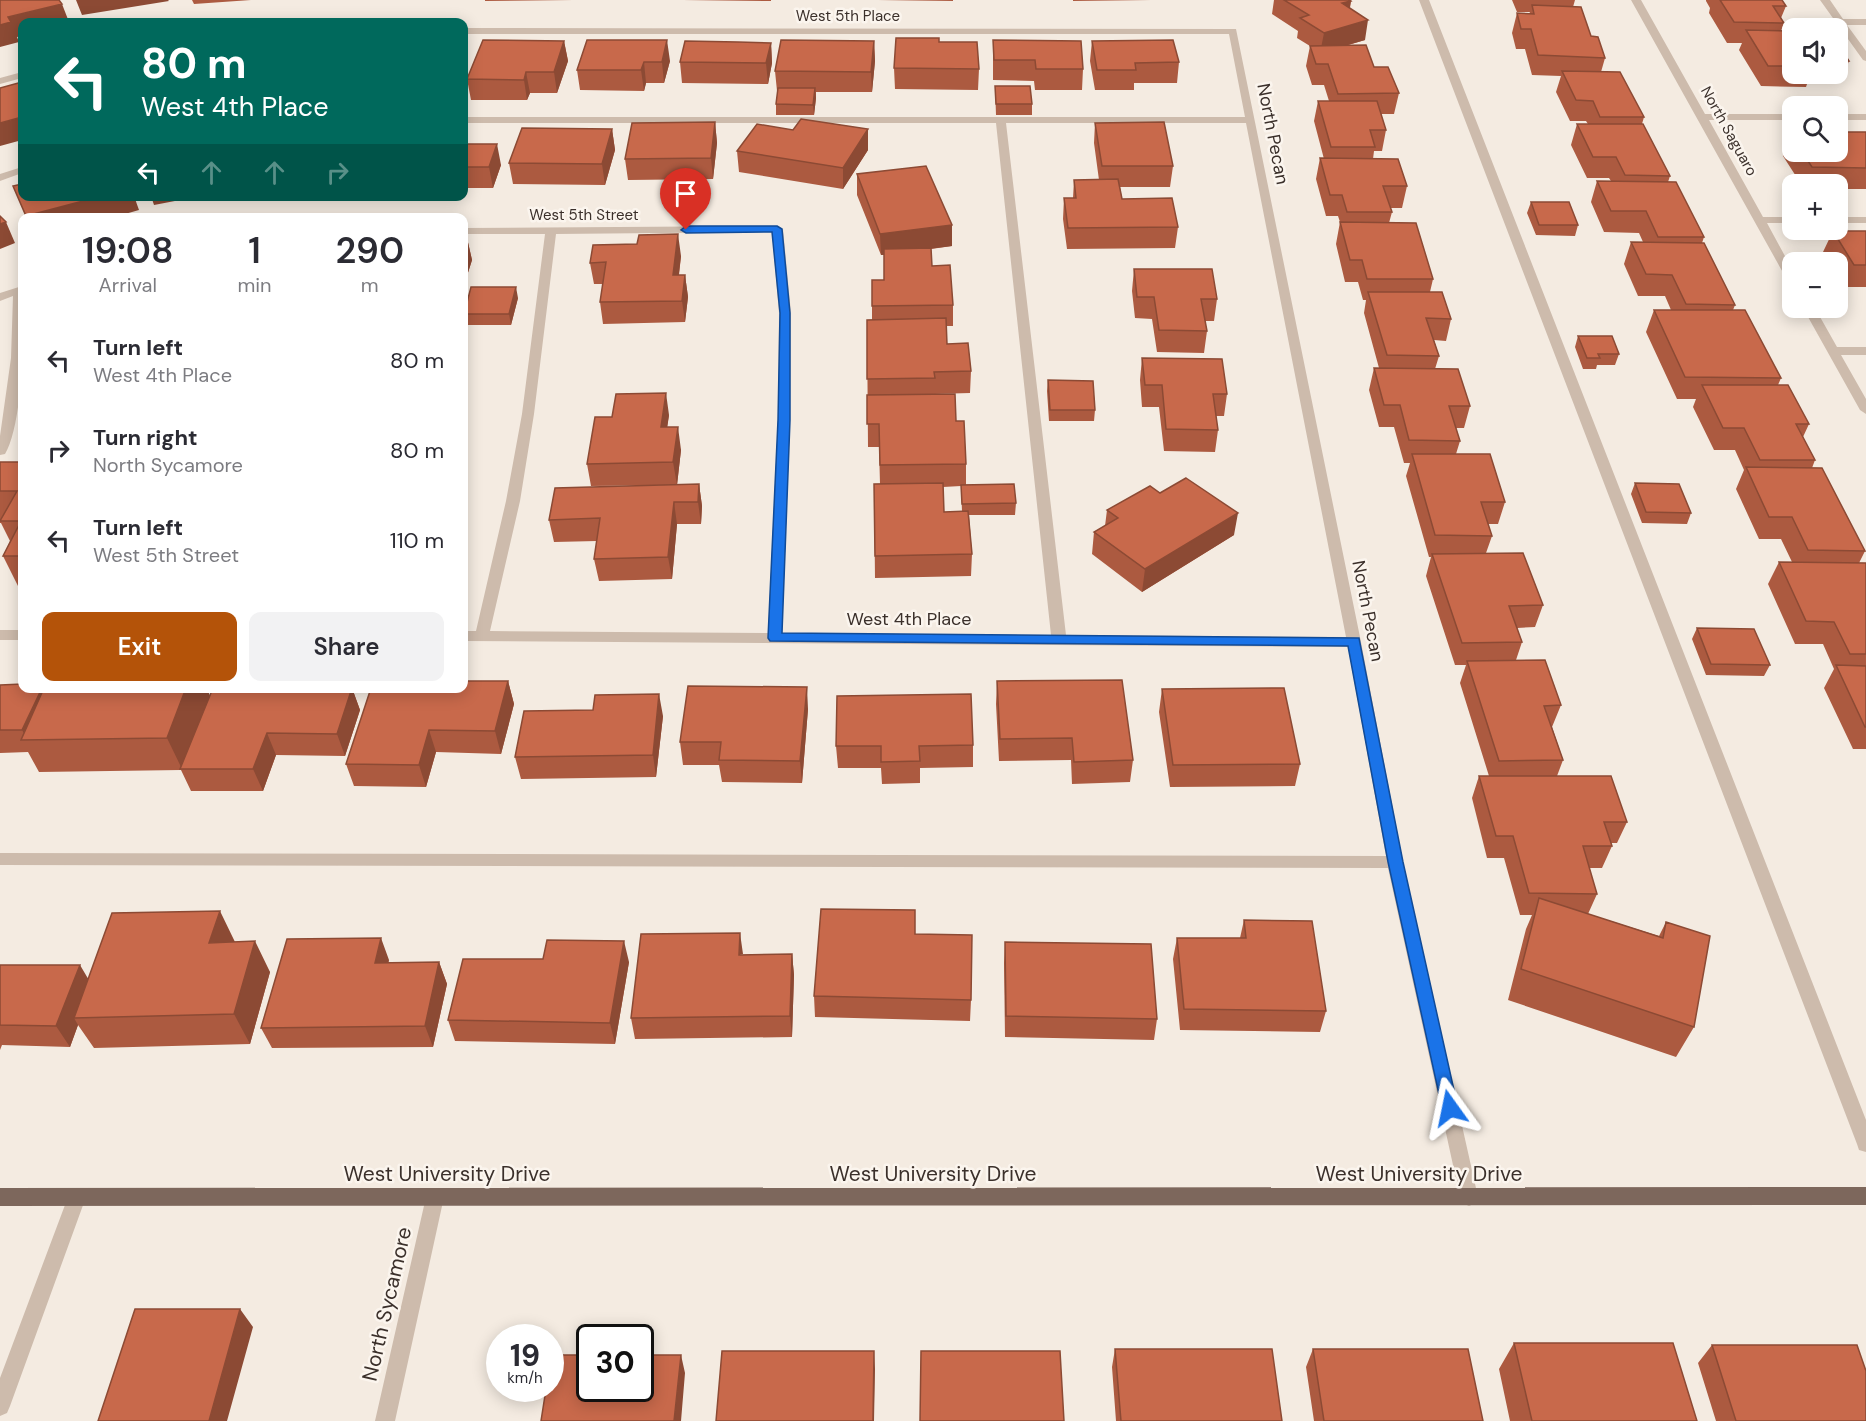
<!DOCTYPE html>
<meta charset="utf-8">
<style>
body{margin:0;font-family:"DM Sans",sans-serif;background:#f2f2f3;color:#2b2b33;height:100vh;display:flex;flex-direction:column;font-size:22px;white-space:nowrap}
*{box-sizing:border-box;margin:0}
p{font-size:20px;color:#7c7c81}
.icon{flex:none;width:33px;height:33px;fill:none;stroke:currentColor;stroke-width:2;stroke-linecap:round;stroke-linejoin:round}
.map{position:relative;flex:1;overflow:hidden}
.details{position:absolute;left:18px;top:213px;width:450px;height:480px;display:flex;flex-direction:column;background:#fff;border-radius:12px;box-shadow:0 3px 15px #0003}
.details>*{flex:none}
.top-card{position:absolute;left:18px;top:18px;width:450px;height:183px;border-radius:12px;box-shadow:0 3px 15px #0003;background:#00695c;color:#fff;overflow:hidden}
.tools{position:absolute;left:1782px;top:18px;display:grid;gap:12px}
.tools a{display:grid;place-items:center;width:66px;height:66px;border-radius:12px;background:#fff;box-shadow:0 3px 15px #0003;font-size:30px}
.speed{position:absolute;left:486px;top:1324px;display:flex;gap:12px;font-size:30px;font-weight:700;text-align:center}
.speed>*{display:grid;place-content:center;width:78px;height:78px;border-radius:50%;background:#fff;box-shadow:0 3px 15px #0003;line-height:1}
.speed small{font-size:15px;font-weight:400}
.speed .limit{border:3px solid #111;border-radius:9px;background:#fff;color:#111}
.pin{position:absolute;display:grid;place-items:center;width:51px;height:51px;color:#fff;margin:-62px -26px;border-radius:50% 50% 50% 0;rotate:-45deg;box-shadow:0 0 6px #0007}
.pin .icon{rotate:45deg}
.me{position:absolute;width:66px;margin:-33px;rotate:348deg;stroke-linejoin:round;filter:drop-shadow(0 0 4px #0008)}
.turn{display:flex;align-items:center;gap:21px;height:126px;padding:0 24px;font-size:27px}
.turn .icon{width:78px;height:78px;stroke-width:2.5}
.turn b{display:block;font-size:42px;line-height:51px}
.lanes{display:flex;align-items:center;height:57px;padding:0 24px;background:#0003;justify-content:center;gap:30px;direction:ltr}
.lanes .off{opacity:.35}
.eta{display:flex;justify-content:space-evenly;align-items:center;height:102px;text-align:center}
.eta b{font-size:36px;font-weight:600;line-height:42px}
.button{display:flex;gap:12px;margin-top:auto;padding:12px 24px}
.button a{flex:1;height:69px;border-radius:12px;background:#b45309;color:#fff;font-size:24px;font-weight:600;line-height:69px;text-align:center}
.button a+a{background:#f2f2f3;color:#2b2b33}
ul{padding:0;list-style:none}
li{display:flex;align-items:center;gap:18px;height:90px;padding:0 24px}
li div{flex:1}
li b{display:block;font-size:22px}
li em{font-style:normal}
.map>svg:first-child{display:block}
</style>
<div class="map">
<svg width="1866" height="1421" viewBox="0 0 1866 1421">
<rect width="100%" height="100%" fill="#f4ebe1"/>
<g fill="none" stroke-linecap="round" stroke-linejoin="round">
<path fill="#cdbbac" fill-rule="evenodd" d="M1419,0H1429L1866,1120V1152L1859,1150L1857,1144Z
M1631,0H1641L1705,114H1792V120H1709L1763,217H1792V223H1767L1792,269V281L1786,278Z
M1820,0H1830L1843,19H1866V25H1847L1866,51V61L1863,60Z
M464,28L1236,29L1361,642L1403,862L1478,1197L1476,1203L1469,1206L1462,1203L1460,1197L1388,868L0,865V853L1386,856L1348,647L464,641V631H476L506,501L522,414L545,234H464V228L777,226L783,229L791,313L790,420L782,633L1051,635L996,123H464V117H1245L1229,34H464ZM1006,123H1246L1346,637L1066,635ZM772,232L779,313L778,420L768,633L490,631L520,501L534,414L556,234Z
M22,72V78L0,84V78Z
M1838,114H1866V120H1838Z
M22,167V173L0,181V174Z
M1838,217H1866V223H1838Z
M22,286C26,321 23,425 5,454L0,455V436L11,358L13,296L0,301V293Z
M1803,308H1815L1837,347H1866V355H1841L1866,399V414L1860,410Z
M0,630H22V640H0Z
M77,1188L84,1191L86,1197L10,1406L7,1413L0,1416V1378L68,1197L70,1191Z
M435,1188L442,1191L444,1197L395,1421H375L426,1197L428,1191Z"/>
<path fill="#7d675c" fill-rule="evenodd" d="M1866,1187V1205L0,1206V1188Z"/>
</g>
<path fill="#ac5a40" fill-rule="evenodd" d="M192,0H251L194,4Z
M485,0H573L485,1Z
M683,0H771V1Z
M878,0H953V1Z
M1073,0H1151L1073,1Z
M1274,0H1350L1351,1L1350,8L1365,40L1345,46L1374,67L1399,93L1394,114H1381L1386,130L1382,151H1374L1373,159L1407,186L1402,208H1390L1392,212L1389,223L1433,279L1430,292L1451,319L1446,341L1434,340L1439,356L1435,369L1470,406L1464,428H1456L1460,441L1456,454L1505,502L1498,524H1488L1492,536L1486,553L1543,605L1535,627L1517,628L1522,642L1516,660L1561,705L1552,727L1563,760L1557,776L1627,822L1617,843H1611L1612,846L1602,868H1589L1597,894L1588,914L1659,936L1666,922L1694,1027L1676,1057L1508,1000L1526,929L1532,915H1520L1504,858H1487L1472,798L1479,776H1489L1460,683L1466,665H1455L1426,576L1431,557H1429L1406,476L1410,463H1404L1394,427H1379L1369,390L1374,368H1379L1364,313L1366,300H1363L1358,282H1345L1336,244L1340,222L1338,216H1326L1316,179L1320,158L1324,159L1314,121L1318,101H1329L1324,85H1312L1306,66L1310,46L1297,38L1298,31L1272,14Z
M1512,0H1575L1573,7L1591,36L1605,58L1601,72L1644,117L1642,124L1670,176L1668,182L1704,237L1702,243L1735,305L1733,310L1781,378L1778,385L1809,424L1803,437L1815,460L1812,468L1865,551L1859,563H1866V749H1853L1824,688L1834,669L1823,644H1795L1768,584L1779,562H1792L1781,539H1759L1736,489L1744,470L1735,450H1714L1693,407L1696,399H1677L1646,332L1654,310H1671L1665,296H1638L1624,264L1631,242H1643L1639,233L1604,232L1591,202L1597,181H1611L1609,178H1587L1571,145L1577,124H1588L1586,121H1570L1556,92L1561,76L1532,75L1525,49H1516L1512,33L1517,13L1529,14L1530,12H1517Z
M1706,0H1782L1786,6L1781,18L1784,23L1781,31H1792V74H1838V44L1849,61L1841,81H1808L1806,87L1761,86L1739,50L1742,43H1727L1709,13L1710,8L1706,1Z
M587,40L670,61L664,83H646L644,91L580,90L577,70Z
M993,40L1083,69L1082,90H1035L1034,81L993,80Z
M564,41L568,61L557,93H530L527,100H471L467,79Z
M874,41L875,61L872,92H816V98L814,115H776V104L778,91H777L775,71Z
M1092,41L1179,62L1177,83H1134V90H1095L1090,61Z
M939,42L979,69L978,90L895,89L894,68Z
M771,43L772,63L768,84L682,83L680,62Z
M995,86L1032,104V115H996Z
M715,122L717,143L713,179L628,180L625,159Z
M1095,123L1173,166L1170,187H1120L1122,199L1178,227L1175,248L1067,249L1063,219L1064,198H1073L1074,180H1099L1094,143Z
M612,129L615,150L605,185L513,184L509,163Z
M1845,132H1866V189H1838V184H1801L1783,156L1791,135H1792V152H1838Z
M464,144L501,165L493,188H464Z
M868,150L843,189L739,172L737,151Z
M857,174L952,225V246L931,249L932,266L953,305V326H947V344L971,371L970,393L935,394L956,421L966,464V485L1016,503L1015,515H969L972,554L971,576L875,578L874,484H880L879,447H868L867,320H872V280H884V255H881L857,195ZM961,486L962,511L944,512L943,487Z
M1531,202L1578,225L1575,236L1536,235L1527,213Z
M1833,231H1866V287H1845L1838,275V262H1830L1823,252Z
M464,238H467L472,260L465,282L468,296L518,298L511,325H465L464,319Z
M681,256L679,275H685L688,297L685,322L603,324L600,302L603,284H594L590,263Z
M1134,269L1217,299L1214,321H1205L1207,331L1204,353L1157,352L1152,319L1135,318L1132,291Z
M1578,336L1619,354L1615,365H1597L1596,369H1583L1575,347Z
M1142,358L1227,394L1224,416H1216L1218,430L1215,452L1164,451L1159,407H1142L1140,380Z
M1048,380L1095,410L1094,421H1049L1047,391Z
M669,415L667,427L681,450L677,485L591,486L587,464Z
M0,462H22V588H19L3,556L10,541L1,523H0Z
M1635,483L1691,513L1687,524L1642,523L1631,494Z
M699,484L702,506L701,524H677L672,579L599,581L594,559L597,541L554,542L549,520Z
M1160,493L1234,535L1142,592L1092,554L1094,532L1105,526L1107,510Z
M1697,628L1770,665L1764,676L1706,675L1692,639Z
M508,681L514,704L501,754L436,752L426,787L354,786L346,764Z
M997,681L1133,760L1130,782L1072,784L1071,760L999,761L996,704Z
M0,685L22,688L210,696L213,688H352L360,710L345,756L276,755L263,791H191L181,770L39,772L28,752L0,753Z
M1162,689L1300,764L1295,786L1170,787L1159,712Z
M808,709L802,783L722,782L719,765H683L680,742Z
M663,716L656,777L521,779L515,757Z
M973,745V767L920,768V783L882,784L881,768H838L836,746Z
M1244,920L1326,1011L1320,1032L1180,1030L1173,959L1177,938H1240Z
M916,934L971,1000L970,1021L815,1017L814,996Z
M235,942L270,972L250,1044L94,1048L78,1025L70,1047L2,1045L0,1050V965L88,978Z
M1005,942L1157,1019L1154,1040L1005,1037L1004,963Z
M792,954L794,975L792,1037L635,1039L631,1018L743,955Z
M543,959L629,962L615,1044L455,1041L448,1020Z
M389,960L388,963L439,962L447,984L433,1047L272,1048L261,1028Z
M1514,1343L1697,1421H1510L1499,1369Z
M1712,1345L1866,1421H1716L1698,1363Z
M1115,1349L1282,1421H1116L1112,1367Z
M1313,1349L1483,1421H1314L1306,1367Z"/>
<path fill="#8c4a34" d="M76,0H168L169,1L82,15Z
M1351,1L1347,21L1342,3Z
M62,4L69,22H22V36L17,37L19,42L0,47V25L8,17Z
M1368,20L1365,40L1320,53L1324,33Z
M667,40L670,61L664,83L662,62Z
M564,41L568,61L557,93L554,72Z
M874,41L875,61L872,92L871,72Z
M771,43L772,63L768,84L766,63Z
M644,62L646,83L644,91L641,70Z
M526,72L530,93L527,100L524,80Z
M815,88L816,98L814,115L813,105Z
M22,117V140L0,146V123Z
M715,122L717,143L713,179L711,158Z
M612,129L615,150L605,185L602,164Z
M868,129V150L843,189V168Z
M497,144L501,165L493,188L489,167Z
M102,196H134L139,210L111,218H26V216Z
M151,196H201L154,205Z
M6,222L15,243L0,249V224Z
M952,225V246L881,255L880,234Z
M678,234L681,256L676,297L673,275Z
M467,238L472,260L465,282L470,303L464,314V249Z
M685,275L688,297L685,322L682,301Z
M516,287L518,298L511,325L509,314Z
M464,342L466,354L464,363Z
M666,393L669,415L664,450L661,427Z
M678,427L681,450L677,485L673,462Z
M699,484L702,506L701,524L698,502Z
M674,502L677,524L672,579L668,557Z
M1238,513L1234,535L1142,592L1145,569Z
M508,681L514,704L501,754L495,731Z
M807,687L808,709L802,783L800,761Z
M42,688H46L28,740L22,730Z
M186,688H207L210,696L182,769L167,738Z
M352,688L360,710L345,756L337,734Z
M659,694L663,716L656,777L653,755Z
M429,730L436,752L426,787L419,765Z
M267,733L276,755L263,791L253,769Z
M220,911L235,942L209,943Z
M740,933L743,954L739,955Z
M381,938L389,960L383,984L375,963Z
M255,941L270,972L250,1044L234,1014Z
M624,941L629,962L615,1044L610,1023Z
M792,954L794,975L792,1037L790,1016Z
M439,962L447,984L433,1047L425,1026Z
M80,965L93,987L74,1018L78,1025L70,1047L56,1026Z
M240,1309L253,1327L227,1421H209Z
M874,1351L875,1369L874,1421H873Z
M681,1355L685,1373L681,1421H674Z"/>
<path fill="#c8694b" stroke="#8c4a34" stroke-width="1.5" d="M0,0H59L62,4L8,17L11,22L0,25Z
M1284,0H1350L1351,1L1342,3L1368,20L1324,33L1300,18L1309,15Z
M1720,0H1782L1786,6H1773L1784,23L1734,22Z
M1532,5L1581,7L1591,36L1598,37L1605,58L1538,55L1531,29H1521L1517,13L1534,14Z
M1746,30L1792,31V66H1768Z
M896,38H939V42H977L979,69L894,68Z
M483,40L564,41L554,72H526L524,80L467,79Z
M587,40H667L662,62H644L641,70H577Z
M781,40L874,41L871,72L775,71Z
M993,40L1081,41L1083,69H1036L1035,60H994Z
M1173,40L1179,62L1135,63L1136,70H1097L1092,41Z
M685,41L738,42L771,43L766,63L680,62Z
M1838,44L1849,61H1838Z
M1366,45L1374,67H1388L1399,93L1338,94L1328,64H1316L1310,46Z
M1562,71L1620,72L1644,117H1600L1593,101L1576,100Z
M22,82V117L0,123V88Z
M995,86H1030L1032,104H996Z
M778,88H815L813,105L776,104Z
M1318,101H1377L1386,130H1370L1375,147H1331Z
M801,119L868,129L843,168L737,151L757,124L793,130Z
M715,122L711,158L625,159L632,123Z
M1164,122L1173,166H1102L1095,123Z
M1577,124H1643L1670,176L1625,175L1616,157H1593Z
M522,128L612,129L602,164L509,163Z
M1845,132H1866V168L1812,167L1802,152H1838V136H1847Z
M464,144H497L489,167H464Z
M1320,158L1398,159L1407,186H1383L1392,212H1347L1342,195H1330Z
M926,166L952,225L880,234L857,174Z
M1118,179L1122,199L1172,198L1178,227L1068,228L1064,198H1076L1074,180Z
M1597,181L1676,182L1704,237H1658L1646,211H1611Z
M22,184V196H102L26,216L13,186Z
M1531,202H1569L1578,225H1539Z
M0,216L6,222L0,224Z
M1340,222L1416,223L1433,279H1367L1362,260H1350Z
M1833,231H1866V265H1854Z
M678,234L673,275H685L682,301L600,302L606,262L590,263L593,245L637,244L639,235Z
M464,238H467L464,249Z
M1631,242L1704,243L1735,305L1686,304L1672,275L1646,274Z
M931,248L932,266L950,265L953,305L872,306V280H884V249Z
M1134,269H1212L1217,299H1201L1207,331L1159,330L1154,297H1137Z
M471,287H516L509,314H464Z
M1368,292H1442L1451,319L1426,318L1439,356L1387,355Z
M1654,310H1745L1781,378L1685,377Z
M946,318L947,344L968,343L971,371L934,372L935,378L867,379V320Z
M1578,336H1612L1619,354H1598L1600,358H1587Z
M1142,358L1222,359L1227,394H1213L1218,430L1166,429L1162,385H1145Z
M1374,368L1458,369L1470,406H1449L1460,441L1409,440L1400,405H1384Z
M1048,380L1093,381L1095,410H1050Z
M1702,385H1788L1809,424H1796L1815,460H1760L1744,428H1723Z
M666,393L661,427H678L673,462L587,464L595,417H612L616,394Z
M955,394L956,421H964L966,464L880,465L879,424H867V395Z
M1412,454H1490L1505,502H1481L1492,536L1435,535Z
M0,462H22V556H3L21,521H0L17,491H0Z
M1746,467L1822,468L1865,551L1808,550L1792,517H1769Z
M1186,478L1238,513L1145,569L1094,532L1118,518L1107,510L1150,486L1160,493Z
M943,483L944,512L968,511L972,554L875,556L874,484Z
M1635,483L1679,484L1691,513L1646,512Z
M699,484L698,502H674L668,557L594,559L600,518L549,520L555,488Z
M1014,484L1016,503L962,504L961,485Z
M1523,553L1543,605L1509,606L1522,642L1462,643L1432,554Z
M1779,562L1866,563V654H1850L1834,622L1806,621Z
M1697,628L1754,629L1770,665L1711,664Z
M1545,660L1561,705L1544,706L1563,760L1499,761L1467,661Z
M1836,665L1866,666V727H1865Z
M1122,680L1133,760L1074,762L1072,738L1000,739L997,681Z
M464,681H508L495,731L429,730L419,765L346,764L371,688H464Z
M22,684V688H42L22,730H0V685Z
M688,686L807,687L800,761L719,760L721,742H680Z
M44,688H186L167,738L21,740Z
M213,688H352L337,734L267,733L253,769H180Z
M1284,688L1300,764L1173,765L1162,689Z
M659,694L653,755L515,757L524,711L593,710L595,695Z
M971,694L973,745L919,746L920,761L881,762V746H836L837,696Z
M1479,776H1611L1627,822H1604L1612,846H1583L1597,894L1529,893L1513,836H1496Z
M1539,898L1663,938L1666,922L1710,936L1694,1027L1521,969Z
M821,909L915,910V934L972,935L971,1000L814,996Z
M220,911L209,943L255,941L234,1014L74,1018L112,913Z
M1244,920L1312,921L1326,1011L1184,1009L1177,938H1246Z
M740,933L739,955L792,954L790,1016L631,1018L641,934Z
M381,938L375,963L439,962L425,1026L261,1028L287,939Z
M547,940L624,941L610,1023L448,1020L463,959H543Z
M1005,942L1151,944L1157,1019L1006,1016Z
M0,965H80L56,1026L0,1025Z
M135,1309H240L209,1421H98Z
M1514,1343H1673L1697,1421H1532Z
M1712,1345H1857L1866,1371V1421H1736Z
M1115,1349H1272L1282,1421H1121Z
M1313,1349H1468L1483,1421H1324Z
M722,1351H874L873,1421H716Z
M921,1351H1060L1064,1421H920Z
M551,1355H590V1389H640V1355H681L674,1421H541L546,1389H550Z"/>
<path fill="#1a73e8" stroke="#114b97" stroke-width="1.5" d="M777,226L782,229L790,313V420L782,633L1359,638L1403,862L1458,1108L1456,1113L1450,1115L1444,1113L1442,1108L1388,862L1348,646L770,641L768,638L778,420L780,313L772,232L686,233L681,230L686,226Z"/>
<g text-anchor="middle" stroke-width="5" stroke-linejoin="round" paint-order="stroke">
<g font-size="15" fill="#3b302b" stroke="#fbf5ee">
<text x="848" y="21">West 5th Place</text>
<text transform="translate(1729 131) rotate(61)" y="5">North Saguaro</text>
<text x="584" y="220">West 5th Street</text>
</g>
<g font-size="18" fill="#3b302b" stroke="#fbf5ee">
<text transform="translate(1273 134) rotate(79)" y="6">North Pecan</text>
<text transform="translate(1368 611) rotate(79)" y="6">North Pecan</text>
<text x="909" y="625">West 4th Place</text>
</g>
<g font-size="21" fill="#3b302b" stroke="#fbf5ee">
<text x="447" y="1181">West University Drive</text>
<text x="933" y="1181">West University Drive</text>
<text x="1419" y="1181">West University Drive</text>
<text transform="translate(387 1304) rotate(-77)" y="7">North Sycamore</text>
</g>
</g>
</svg>
<div class="tools">
<a><svg class="icon" aria-label="sound" viewBox="0 0 24 24"><path d="M4 9h4l5-4v14l-5-4H4zM17 9q2 3 0 6"/></svg></a>
<a><svg class="icon" aria-label="search" viewBox="0 0 24 24"><circle cx="10" cy="10" r="6"/><path d="M15 15l6 6"/></svg></a>
<a>+</a>
<a>−</a>
</div>
<div class="speed"><div>19<small>km/h</small></div><div class="limit">30</div></div>
<div class="pin" style="left:686px;top:230px;background:#d93025"><svg class="icon" aria-label="arrive" viewBox="0 0 24 24"><path d="M6 21V4h12l-3 4 3 4H6"/></svg></div>
<svg class="me" style="left:1450px;top:1108px" viewBox="-20 -20 40 40"><path d="M0-17L14 15 0 8-14 15z" fill="#1a73e8" stroke="#fff" stroke-width="4"/></svg>
<div class="top-card">
<div class="turn"><svg class="icon" aria-label="left" viewBox="0 0 24 24"><path d="M17 20v-9H6M10 6l-5 5 5 5"/></svg><div><b>80 m</b>West 4th Place</div></div>
<div class="lanes"><svg class="icon" aria-label="left" viewBox="0 0 24 24"><path d="M17 20v-9H6M10 6l-5 5 5 5"/></svg><svg class="icon off" aria-label="ahead" viewBox="0 0 24 24"><path d="M12 20V5M6 11l6-6 6 6"/></svg><svg class="icon off" aria-label="ahead" viewBox="0 0 24 24"><path d="M12 20V5M6 11l6-6 6 6"/></svg><svg class="icon off" aria-label="right" viewBox="0 0 24 24"><path d="M7 20v-9h11M14 6l5 5-5 5"/></svg></div>
</div>
<section class="details">
<div class="eta">
<div><b>19:08</b><p>Arrival</p></div>
<div><b>1</b><p>min</p></div>
<div><b>290</b><p>m</p></div>
</div>
<ul>
<li><svg class="icon" aria-label="left" viewBox="0 0 24 24"><path d="M17 20v-9H6M10 6l-5 5 5 5"/></svg><div><b>Turn left</b><p>West 4th Place</p></div><em>80 m</em></li>
<li><svg class="icon" aria-label="right" viewBox="0 0 24 24"><path d="M7 20v-9h11M14 6l5 5-5 5"/></svg><div><b>Turn right</b><p>North Sycamore</p></div><em>80 m</em></li>
<li><svg class="icon" aria-label="left" viewBox="0 0 24 24"><path d="M17 20v-9H6M10 6l-5 5 5 5"/></svg><div><b>Turn left</b><p>West 5th Street</p></div><em>110 m</em></li>
</ul>
<div class="button"><a>Exit</a><a>Share</a></div>
</section>
</div>
